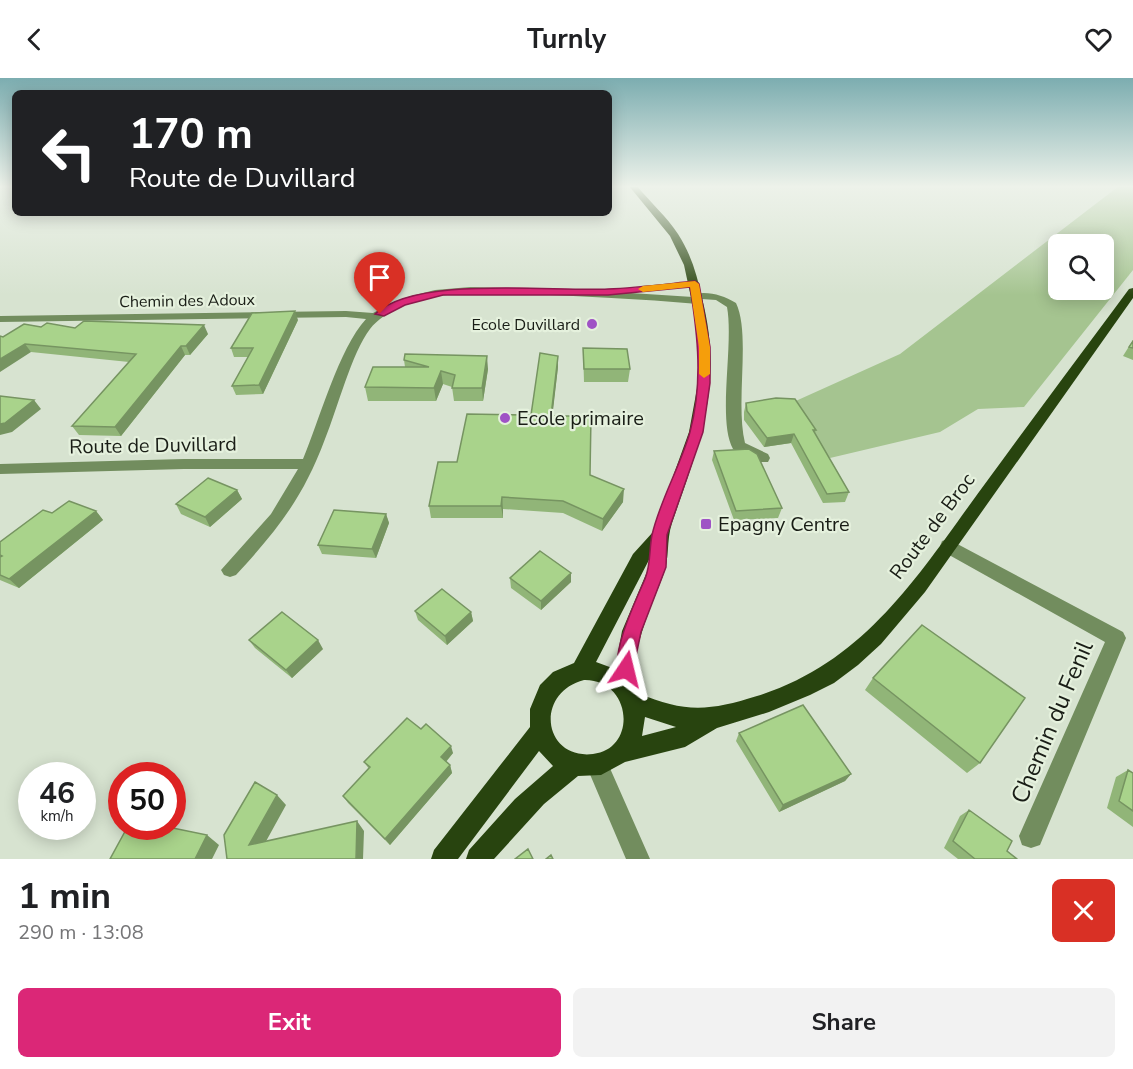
<!DOCTYPE html>
<meta charset="utf-8">
<style>
body{margin:0;font-family:"Nunito Sans",sans-serif;background:#f2f2f2;color:#202124;height:100vh;display:flex;flex-direction:column;font-size:22px;white-space:nowrap}
*{box-sizing:border-box;margin:0}
p{font-size:20px;color:#757577}
.icon{flex:none;width:33px;height:33px;fill:none;stroke:currentColor;stroke-width:2;stroke-linecap:round;stroke-linejoin:round}
.map{position:relative;height:781px;overflow:hidden}
.side{display:flex;flex-direction:column;background:#fff;flex:1}
.side>*{flex:none}
.banner{position:absolute;left:12px;top:12px;width:600px;height:126px;border-radius:9px;box-shadow:0 3px 15px #0003;background:#202124;color:#fff;overflow:hidden}
.tools{position:absolute;left:1048px;top:156px;display:grid;gap:12px}
.tools a{display:grid;place-items:center;width:66px;height:66px;border-radius:9px;background:#fff;box-shadow:0 3px 15px #0003;font-size:30px}
.speed{position:absolute;left:18px;top:684px;display:flex;gap:12px;font-size:30px;font-weight:700;text-align:center}
.speed>*{display:grid;place-content:center;width:78px;height:78px;border-radius:50%;background:#fff;box-shadow:0 3px 15px #0003;line-height:1}
.speed small{font-size:15px;font-weight:400}
.speed .limit{border:9px solid #d22;background:#fff;color:#111}
.pin{position:absolute;display:grid;place-items:center;width:51px;height:51px;color:#fff;margin:-62px -26px;border-radius:50% 50% 50% 0;rotate:-45deg;box-shadow:0 0 6px #0007}
.pin .icon{rotate:45deg}
.me{position:absolute;width:66px;margin:-33px;rotate:10deg;stroke-linejoin:round;filter:drop-shadow(0 0 4px #0008)}
.turn{display:flex;align-items:center;gap:21px;height:126px;padding:0 18px;font-size:27px}
.turn .icon{width:78px;height:78px;stroke-width:2.5}
.turn b{display:block;font-size:42px;line-height:51px}
.round{display:grid;place-items:center;flex:none;width:63px;height:63px;border-radius:9px;background:#f2f2f2}
.headline{display:flex;align-items:center;justify-content:space-between;height:102px;padding:0 18px}
h1{font-size:36px;font-weight:700;line-height:45px}
.button{display:flex;gap:12px;margin-top:auto;padding:12px 18px}
.button a{flex:1;height:69px;border-radius:9px;background:#db2777;color:#fff;font-size:24px;font-weight:700;line-height:69px;text-align:center}
.button a+a{background:#f2f2f2;color:#202124}
header{display:flex;justify-content:space-between;align-items:center;height:78px;padding:0 18px;background:#fff;font-size:27px;font-weight:700}
.map>svg:first-child{display:block}
</style>
<header><svg class="icon" aria-label="back" viewBox="0 0 24 24"><path d="M15 5l-7 7 7 7"/></svg>Turnly<svg class="icon" aria-label="heart" viewBox="0 0 24 24"><path d="M12 20l-8-8c-3-5 5-10 8-4 3-6 11-1 8 4z"/></svg></header>
<div class="map">
<svg width="1133" height="781" viewBox="0 0 1133 781">
<rect width="100%" height="100%" fill="#d7e3d0"/>
<path fill="#a5c490" fill-rule="evenodd" d="M1119,108H1133V192L1024,329L978,331L940,354L830,380L789,326L900,276ZM1059,166H1104V212H1059Z"/>
<g fill="none" stroke-linecap="round" stroke-linejoin="round">
<path fill="#728d5e" fill-rule="evenodd" d="M695,203L699,204V208L641,214L636,211L641,208Z
M470,209L584,212L693,219V216C710,213 722,217 736,225C751,257 735,324 745,365L768,376L770,380L768,384H758L733,371C717,342 734,267 727,229L716,222L702,221V225L698,226C640,221 583,218 525,216C495,216 464,213 434,219C411,224 385,232 370,251C352,274 337,332 325,361C303,420 278,451 236,497L230,499L224,497L221,492L271,436L298,391H184L0,396V386L184,381H303C319,343 339,270 366,241L346,239L0,244V238L346,233L373,235L392,225L411,218L435,212Z
M948,461L1123,554L1126,560L1040,767L1031,770L1022,767L1019,758L1105,564L942,473L940,468L942,463Z
M597,676L605,679L650,781H626L586,687L589,679Z"/>
<path fill="#28440f" fill-rule="evenodd" d="M629,108H637C650,124 667,139 678,156C691,176 697,197 702,220C724,307 700,364 672,445C666,463 670,481 663,498C652,527 624,587 638,615C684,635 710,633 757,618C870,583 923,489 990,399C1030,344 1071,289 1112,234L1129,211L1133,210V220L925,514L881,566L858,587L834,605L810,617L769,634L717,650L685,669L625,684L601,697L578,698L544,726L494,781H466L469,772L515,721L553,688L539,673L458,781H431L434,772L530,649V631L540,607L553,594L574,585L633,476L653,454L689,354L698,305L699,269L695,238L684,187L670,158ZM650,480L649,489L622,553L615,591L596,584ZM584,602C632,601 638,671 593,676C543,682 534,615 584,602ZM645,639L676,649L642,658Z"/>
</g>
<path fill="#91b578" d="M298,242L263,316L236,317L232,308L248,279H234L231,270Z
M41,249L208,256L190,277H185L121,358L79,357L72,348L129,284L31,274L3,259Z
M1133,262V282L1123,278Z
M583,270L630,291L628,304H584Z
M404,282L488,291L483,323H454L452,309L443,306L436,323H368L365,309L405,289Z
M558,289L552,338L590,397L623,424L602,453L563,435L503,431V440H431L429,428L457,384L531,337Z
M746,325L816,352L815,355L849,414L845,424L823,425L791,365L764,369L744,342V334Z
M714,373L782,430L778,440L734,442L712,382Z
M237,412L242,421L210,449L181,436L176,426Z
M96,433L103,442L19,510L0,502V464L52,435Z
M386,436L389,445L376,480L322,476L318,467Z
M571,495V504L541,532L511,510L510,500Z
M415,533L471,534L473,543L447,567L418,542Z
M249,562L323,571L292,600L255,570Z
M873,600L980,685L967,695L865,612Z
M421,651L453,675L446,684L450,687L452,695L390,767L348,725L343,718L369,691L364,684Z
M739,655L851,696L845,703L779,734L736,663Z
M1128,692L1133,695V749L1107,730L1116,699Z
M969,732L1007,773L1017,781H958L944,770L960,738Z"/>
<path fill="#769461" d="M295,233L298,242L263,316L259,307Z
M204,247L208,256L190,277L186,268Z
M25,266L31,274L0,294V281Z
M181,268L185,277L121,358L115,349Z
M487,278L488,291L483,323L482,310Z
M558,278V289L551,350V338Z
M441,293L443,306L436,323L434,310Z
M34,322L41,331L12,354L0,357V346Z
M794,356L791,365L764,369L767,360Z
M624,411L623,424L602,453L603,441Z
M237,412L242,421L210,449L205,439Z
M502,419L503,431V440L501,428Z
M96,433L103,442L19,510L9,501Z
M386,436L389,445L376,480L372,471Z
M571,495V504L541,532V523Z
M471,534L473,543L447,567L445,558Z
M318,562L323,571L292,600L286,592Z
M451,668L453,675L443,687L441,679Z
M450,687L452,695L390,767L385,761Z
M851,696L845,703L779,734L783,727Z
M277,717L286,727L259,776L249,767Z
M357,743L364,753L363,781H356Z
M207,757L219,767L212,781H195Z"/>
<path fill="#a9d38b" stroke="#769461" stroke-width="1.5" d="M295,233L259,307L232,308L253,270H231L252,235Z
M84,243L204,247L186,268H181L115,349L72,348L136,276L25,266L0,281V258L3,259L24,246L41,249L47,245L75,250Z
M1133,263V270L1129,269Z
M583,270L627,271L630,291H584Z
M540,275L558,278L551,338H591L590,397L624,411L603,441L563,423L502,419L501,428H429L438,384H457L467,336L531,337Z
M405,276L487,278L482,310H452L455,297L441,293L434,310L365,309L373,289H429L404,282Z
M0,318L34,322L5,345L0,346Z
M776,320L795,321L816,352H813L849,414L827,416L794,356L767,360L747,333L746,325Z
M749,371L757,376L782,430L736,433L714,373Z
M208,400L237,412L205,439L176,426Z
M69,423L96,433L9,501L0,497V479L2,478L0,477V464L43,432L52,435Z
M334,432L386,436L372,471L318,467Z
M540,473L571,495L541,523L510,500Z
M442,511L471,534L445,558L415,533Z
M282,534L318,562L286,592L249,562Z
M922,547L1025,620L980,685L873,600Z
M803,627L851,696L783,727L739,655Z
M407,640L421,651L426,646L451,668L441,679L450,687L385,761L343,718L370,689L364,684Z
M1128,692L1133,695V733L1119,723Z
M255,704L277,717L249,767L357,743L356,781H227L224,757Z
M969,732L1012,763L1007,773L1017,781H975L953,763Z
M128,748H163L207,757L195,781H110Z
M528,771L533,781H515Z
M551,777L553,781H546Z"/>
<linearGradient id="sky" x2="0" y2="1"><stop stop-color="#7cadb0"/><stop offset="0.5" stop-color="#edf2ea"/><stop offset="1" stop-color="#edf2ea" stop-opacity="0"/></linearGradient>
<rect width="1133" height="217" fill="url(#sky)"/>
<path fill="#db2777" stroke="#8e194d" stroke-width="1.5" d="M695,203L699,206L710,269V305L703,354L667,457L666,489L641,554L632,597L626,599L619,597C610,576 636,522 645,501C651,486 649,472 652,457C660,422 680,389 690,354C703,305 698,258 690,209L608,217H443L405,227L384,238L375,236C416,197 552,214 608,211C637,210 666,206 695,203Z"/>
<path fill="#f59e0b" d="M695,203L699,206L710,269V296L704,300L699,296V269L690,209L643,214L638,211L643,208Z"/>
<g fill="#9f53c5" stroke="#e5f1dd" stroke-width="2">
<circle cx="592" cy="246" r="6"/>
<circle cx="505" cy="340" r="6"/>
<rect x="700" y="440" width="12" height="12" rx="3"/>
</g>
<g text-anchor="middle" stroke-width="4.5" stroke-linejoin="round" paint-order="stroke">
<g font-size="16" fill="#191d16" stroke="#e5f1dd">
<text transform="translate(187 222) rotate(-1)" y="6">Chemin des Adoux</text>
</g>
<g font-size="16" fill="#191d16" stroke="#e5f1dd" text-anchor="end">
<text x="580" y="252">Ecole Duvillard</text>
</g>
<g font-size="20" fill="#191d16" stroke="#e5f1dd" text-anchor="start">
<text x="517" y="347">Ecole primaire</text>
<text x="718" y="453">Epagny Centre</text>
</g>
<g font-size="20" fill="#191d16" stroke="#e5f1dd">
<text transform="translate(153 367) rotate(-1)" y="7">Route de Duvillard</text>
<text transform="translate(932 448) rotate(-53)" y="7">Route de Broc</text>
</g>
<g font-size="24" fill="#191d16" stroke="#e5f1dd">
<text transform="translate(1052 644) rotate(-67)" y="8">Chemin du Fenil</text>
</g>
</g>
</svg>
<div class="tools">
<a><svg class="icon" aria-label="search" viewBox="0 0 24 24"><circle cx="10" cy="10" r="6"/><path d="M15 15l6 6"/></svg></a>
</div>
<div class="speed"><div>46<small>km/h</small></div><div class="limit">50</div></div>
<div class="pin" style="left:380px;top:236px;background:#d93025"><svg class="icon" aria-label="arrive" viewBox="0 0 24 24"><path d="M6 21V4h12l-3 4 3 4H6"/></svg></div>
<svg class="me" style="left:626px;top:591px" viewBox="-20 -20 40 40"><path d="M0-17L14 15 0 8-14 15z" fill="#db2777" stroke="#fff" stroke-width="4"/></svg>
<div class="banner">
<div class="turn"><svg class="icon" aria-label="left" viewBox="0 0 24 24"><path d="M17 20v-9H6M10 6l-5 5 5 5"/></svg><div><b>170 m</b>Route de Duvillard</div></div>
</div>
</div>
<section class="side">
<div class="headline"><div><h1>1 min</h1><p>290 m · 13:08</p></div><a class="round" style="background:#d93025;color:#fff"><svg class="icon" aria-label="close" viewBox="0 0 24 24"><path d="M6 6l12 12M18 6L6 18"/></svg></a></div>
<div class="button"><a>Exit</a><a>Share</a></div>
</section>
